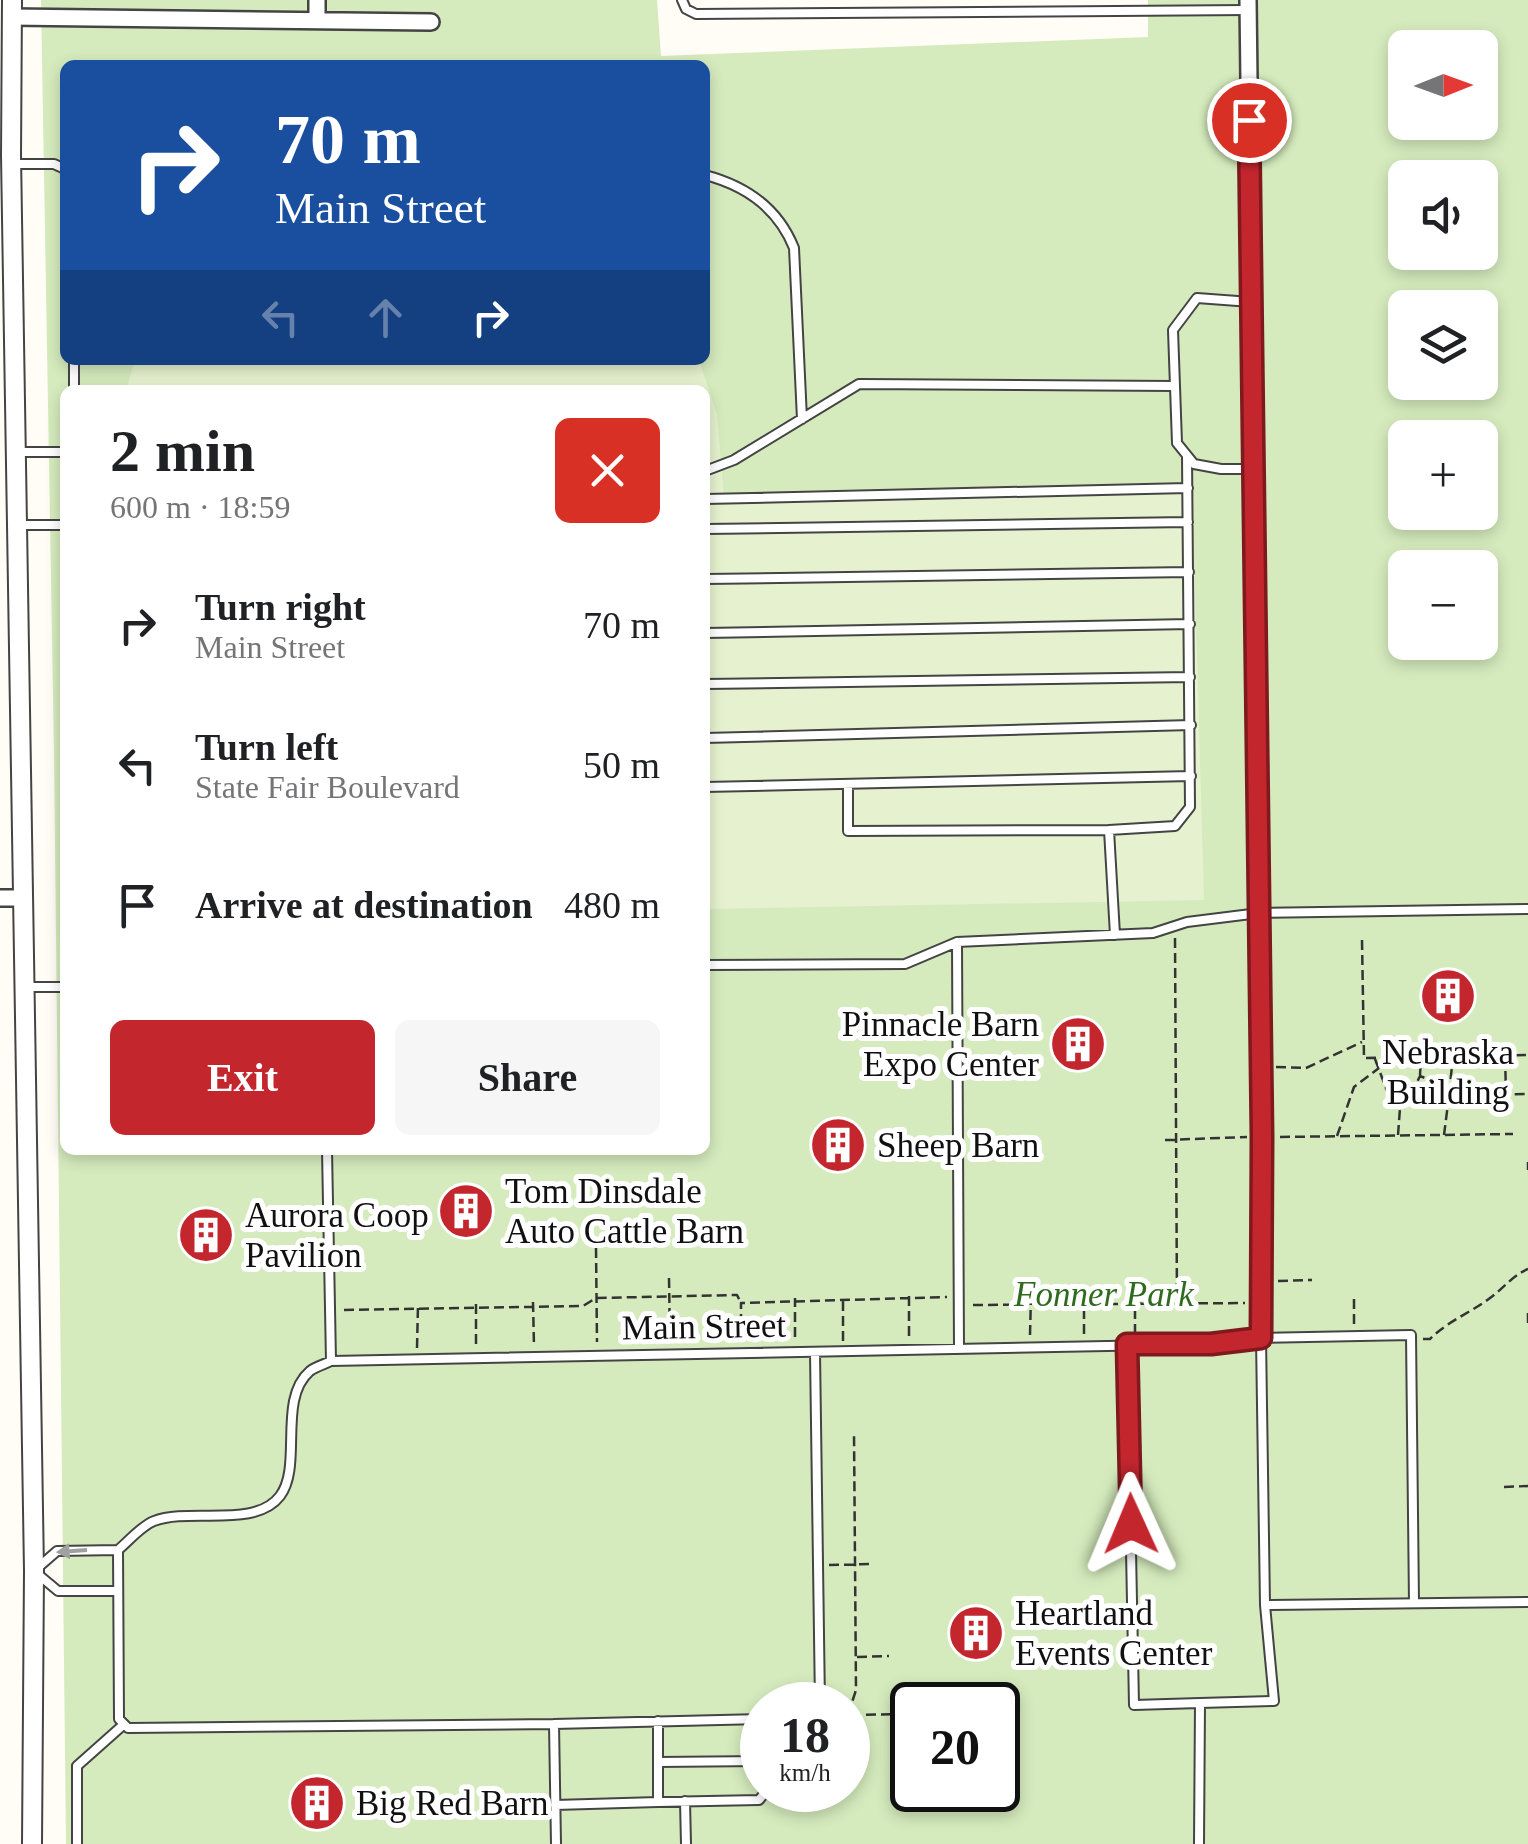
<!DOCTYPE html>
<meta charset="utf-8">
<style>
body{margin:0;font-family:"Times New Roman",serif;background:#f6f6f6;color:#202124;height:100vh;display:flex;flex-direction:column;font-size:38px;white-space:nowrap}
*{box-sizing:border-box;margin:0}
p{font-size:32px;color:#757577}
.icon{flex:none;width:55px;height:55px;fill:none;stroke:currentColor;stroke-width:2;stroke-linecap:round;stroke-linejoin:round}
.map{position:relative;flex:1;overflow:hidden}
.side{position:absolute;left:60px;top:385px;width:650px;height:770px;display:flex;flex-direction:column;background:#fff;border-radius:15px;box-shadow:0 5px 15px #0003}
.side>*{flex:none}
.banner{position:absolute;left:60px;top:60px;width:650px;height:305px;border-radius:15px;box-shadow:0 5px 15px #0003;background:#1a4fa0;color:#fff;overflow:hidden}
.needle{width:65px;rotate:89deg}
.tools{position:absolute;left:1388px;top:30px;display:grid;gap:20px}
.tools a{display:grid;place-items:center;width:110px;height:110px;border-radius:15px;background:#fff;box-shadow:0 5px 15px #0003;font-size:50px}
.speed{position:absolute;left:740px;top:1682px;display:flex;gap:20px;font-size:50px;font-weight:700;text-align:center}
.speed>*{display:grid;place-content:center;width:130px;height:130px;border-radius:50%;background:#fff;box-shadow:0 5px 15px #0003;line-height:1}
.speed small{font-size:25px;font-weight:400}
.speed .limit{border:5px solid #111;border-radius:15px;background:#fff;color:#111}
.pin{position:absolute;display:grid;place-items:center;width:85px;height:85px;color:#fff;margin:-42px;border:5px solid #fff;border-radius:50%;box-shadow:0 2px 10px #0007}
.me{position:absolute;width:110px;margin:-55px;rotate:359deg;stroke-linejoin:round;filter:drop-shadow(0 0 8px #0008)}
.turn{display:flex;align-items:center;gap:35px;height:210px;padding:0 50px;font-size:45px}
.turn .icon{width:130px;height:130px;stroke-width:2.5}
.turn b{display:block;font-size:70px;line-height:85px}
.lanes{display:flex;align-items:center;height:95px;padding:0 50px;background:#0003;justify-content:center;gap:50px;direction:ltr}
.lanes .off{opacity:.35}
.round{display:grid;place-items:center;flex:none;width:105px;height:105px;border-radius:15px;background:#f6f6f6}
.head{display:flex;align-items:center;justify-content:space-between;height:170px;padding:0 50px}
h1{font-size:60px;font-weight:600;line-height:75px}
.button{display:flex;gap:20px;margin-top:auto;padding:20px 50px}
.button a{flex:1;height:115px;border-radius:15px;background:#c4262e;color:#fff;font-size:40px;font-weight:600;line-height:115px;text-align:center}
.button a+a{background:#f6f6f6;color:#202124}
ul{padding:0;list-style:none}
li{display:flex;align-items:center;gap:30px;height:140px;padding:0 50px}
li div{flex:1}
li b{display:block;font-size:38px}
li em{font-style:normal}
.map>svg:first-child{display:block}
</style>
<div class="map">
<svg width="1528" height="1844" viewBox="0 0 1528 1844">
<rect width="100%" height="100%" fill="#fffdf5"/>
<path fill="#d5ebbd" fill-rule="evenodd" d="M41,0H657L661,56L1148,37V0H1528V1844H66L54,753ZM1405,48H1480V122H1405ZM65,65H705V360H65ZM1405,178H1480V252H1405ZM1405,308H1480V382H1405ZM65,390H705V1150H65ZM1405,438H1480V512H1405ZM1405,568H1480V642H1405ZM762,1705H848V1790H762ZM912,1705H998V1790H912Z"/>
<path fill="#e6f2cf" d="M135,360H699L717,415L724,497L1192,485L1204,900L705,909V390H126Z"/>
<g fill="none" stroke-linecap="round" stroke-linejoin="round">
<g stroke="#444" stroke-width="12">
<path id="service" d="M682,0L686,9L696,14L1248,10
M11,164H54L65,169
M705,175C747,186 778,208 794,248L802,419
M1251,302L1197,298L1173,330L1177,443L1194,464L1221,469H1253
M74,360V390
M16,452H65
M705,471L734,460L859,384L1175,386
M705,499L1188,488
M20,525H65
M705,529L1188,522
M705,579L1189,572
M705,633L1190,624
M705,684L1190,677
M705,738L1191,725
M848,784V831L1109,830
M705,787L1191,776
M1115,935L1109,830L1175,826L1190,807L1187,456
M705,965L905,964L957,942
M24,987H65
M327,1150L331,1361
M1127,1344L1134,1705L1200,1703L1199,1844
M959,1349L957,942L1153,933L1187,922L1259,913L1528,909
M815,1352L820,1705
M118,1550C129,1541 141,1526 154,1521C190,1507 255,1529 280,1496C303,1466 277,1399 310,1371C315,1367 325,1364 331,1361L1211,1344L1261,1338L1411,1335L1414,1603
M118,1550L119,1719L128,1728L554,1724L762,1719
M118,1550L57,1551L34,1571L58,1591H118
M1265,1605L1528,1602
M1200,1703L1274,1701L1265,1605L1261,1338
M554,1724L556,1844
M658,1762L762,1761
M685,1801L686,1844
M658,1802L759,1800L767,1790
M555,1805L658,1802V1721
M77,1844V1766L122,1726"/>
</g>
<g stroke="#444" stroke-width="20">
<path id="minor" d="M1248,0L1262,1137L1261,1338
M11,17L431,22
M317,20V0
M0,898H22"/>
</g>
<g stroke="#444" stroke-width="22">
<path id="tertiary" d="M12,0L11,156L34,1571L32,1844"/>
</g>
<path stroke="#333" stroke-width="2.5" stroke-dasharray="10 5" stroke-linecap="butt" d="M1175,938L1177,1303
M1362,940L1364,1058L1528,1055
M1505,1056L1506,1093
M1375,1059L1390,1099L1400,1108
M1276,1067L1306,1068L1362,1042
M1420,1075L1421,1058
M1449,1094L1453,1057
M1398,1135L1400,1108L1409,1099L1420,1076L1440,1084L1448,1095
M1444,1135L1449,1096L1528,1094
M1337,1136L1354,1087L1379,1068
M1280,1137L1513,1134
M1165,1140L1247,1137
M1528,1162V1170
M596,1248L597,1342
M669,1278L670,1341
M1278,1281L1312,1280
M1084,1294V1334
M1135,1294V1333
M909,1296V1339
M533,1302L534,1346
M476,1304V1347
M973,1305L1245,1303
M344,1310L583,1306L596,1298L737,1295L741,1303
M1528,1313V1324
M1354,1324V1295
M1030,1335L1031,1295
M795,1337V1298
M741,1339V1303L947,1297
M1423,1339H1430C1448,1321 1470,1313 1490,1298C1504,1288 1512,1276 1528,1269
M843,1341V1297
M417,1348L418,1305
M1504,1487L1528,1486
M829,1565L870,1564
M857,1657L889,1656
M848,1715L856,1690L854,1433
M851,1715L912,1714"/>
<use href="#service" stroke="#fff" stroke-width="8"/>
<use href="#minor" stroke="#fff" stroke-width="15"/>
<use href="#tertiary" stroke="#fff" stroke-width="18"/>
</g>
<defs><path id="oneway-solid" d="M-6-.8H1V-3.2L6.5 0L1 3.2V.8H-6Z" transform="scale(2.5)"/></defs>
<use fill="#a0a0a0" href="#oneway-solid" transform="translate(72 1551) rotate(176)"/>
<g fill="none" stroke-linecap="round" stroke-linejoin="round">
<g stroke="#7f191e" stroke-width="25">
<path id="route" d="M1131,1524L1127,1344H1211L1261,1338L1262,1137L1249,120"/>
</g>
<use href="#route" stroke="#c4262e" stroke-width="18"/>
</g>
<defs>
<g id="building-disc" transform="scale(2.875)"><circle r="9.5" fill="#c4262e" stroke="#fff"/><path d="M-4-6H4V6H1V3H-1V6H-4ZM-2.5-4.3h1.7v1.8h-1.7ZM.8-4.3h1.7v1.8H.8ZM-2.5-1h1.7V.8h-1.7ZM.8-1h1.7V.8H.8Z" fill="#fff"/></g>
</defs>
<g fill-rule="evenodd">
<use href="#building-disc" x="1448" y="996"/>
<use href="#building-disc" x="1078" y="1044"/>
<use href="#building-disc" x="838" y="1145"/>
<use href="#building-disc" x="466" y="1211"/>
<use href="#building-disc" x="206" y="1235"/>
<use href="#building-disc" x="976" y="1633"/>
<use href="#building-disc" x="317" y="1803"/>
</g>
<g text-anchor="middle" stroke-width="10" stroke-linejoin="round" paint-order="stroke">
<g font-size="35" fill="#111" stroke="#fff" text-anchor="start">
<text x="1039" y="1036" text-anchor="end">Pinnacle Barn<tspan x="1039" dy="40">Expo Center</tspan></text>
<text x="1448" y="1064" text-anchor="middle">Nebraska<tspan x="1448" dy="40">Building</tspan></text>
<text x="877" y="1157">Sheep Barn</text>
<text x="505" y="1203">Tom Dinsdale<tspan x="505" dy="40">Auto Cattle Barn</tspan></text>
<text x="245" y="1227">Aurora Coop<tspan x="245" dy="40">Pavilion</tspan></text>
<text x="1015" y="1625">Heartland<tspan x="1015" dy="40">Events Center</tspan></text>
<text x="356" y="1815">Big Red Barn</text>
</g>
<g font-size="35" font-style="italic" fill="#2f6b1f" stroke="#fff">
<text x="1104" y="1306">Fonner Park</text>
</g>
<g font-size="35" fill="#111" stroke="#fff">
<text transform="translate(704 1326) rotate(-1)" y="12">Main Street</text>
</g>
</g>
</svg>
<div class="tools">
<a><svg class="needle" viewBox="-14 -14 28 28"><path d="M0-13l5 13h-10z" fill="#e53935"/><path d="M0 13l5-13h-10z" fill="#757577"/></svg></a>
<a><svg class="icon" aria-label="sound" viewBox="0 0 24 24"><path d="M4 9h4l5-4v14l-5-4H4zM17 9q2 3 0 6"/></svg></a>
<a><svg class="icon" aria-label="layers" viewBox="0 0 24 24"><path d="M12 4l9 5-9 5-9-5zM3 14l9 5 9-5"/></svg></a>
<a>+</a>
<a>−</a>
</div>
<div class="speed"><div>18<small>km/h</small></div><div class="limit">20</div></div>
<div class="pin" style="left:1249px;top:120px;background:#d93025"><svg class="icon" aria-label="arrive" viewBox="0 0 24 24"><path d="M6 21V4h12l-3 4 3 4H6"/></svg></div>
<svg class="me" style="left:1131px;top:1524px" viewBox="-20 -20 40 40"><path d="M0-17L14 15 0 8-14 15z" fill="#c4262e" stroke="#fff" stroke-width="4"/></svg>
<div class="banner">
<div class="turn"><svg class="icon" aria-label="right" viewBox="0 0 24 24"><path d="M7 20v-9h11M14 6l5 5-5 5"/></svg><div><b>70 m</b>Main Street</div></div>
<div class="lanes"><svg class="icon off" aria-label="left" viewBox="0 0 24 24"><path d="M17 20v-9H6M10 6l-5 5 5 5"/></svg><svg class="icon off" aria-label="ahead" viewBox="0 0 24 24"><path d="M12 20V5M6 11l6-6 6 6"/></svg><svg class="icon" aria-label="right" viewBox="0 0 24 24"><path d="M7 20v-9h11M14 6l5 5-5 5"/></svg></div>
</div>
<section class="side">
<div class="head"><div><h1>2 min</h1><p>600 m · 18:59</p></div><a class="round" style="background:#d93025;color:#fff"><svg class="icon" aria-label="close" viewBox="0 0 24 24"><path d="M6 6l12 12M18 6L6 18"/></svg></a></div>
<ul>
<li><svg class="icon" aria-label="right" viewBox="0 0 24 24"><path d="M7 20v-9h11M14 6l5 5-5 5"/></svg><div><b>Turn right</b><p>Main Street</p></div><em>70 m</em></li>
<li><svg class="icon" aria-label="left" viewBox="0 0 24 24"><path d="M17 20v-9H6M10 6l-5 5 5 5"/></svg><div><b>Turn left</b><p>State Fair Boulevard</p></div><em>50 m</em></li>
<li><svg class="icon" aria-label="arrive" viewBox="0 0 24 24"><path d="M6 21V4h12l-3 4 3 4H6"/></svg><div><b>Arrive at destination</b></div><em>480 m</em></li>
</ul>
<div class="button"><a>Exit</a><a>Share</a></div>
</section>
</div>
